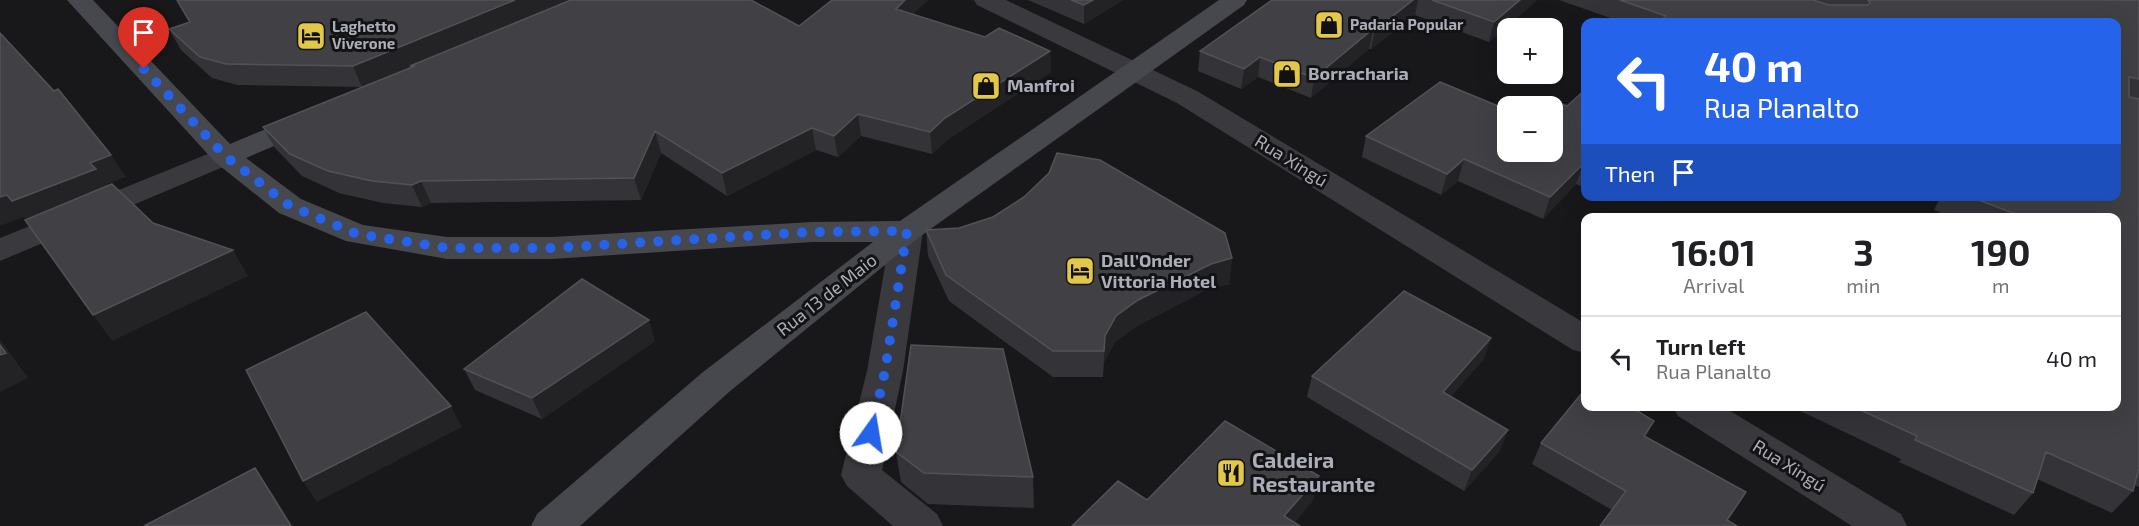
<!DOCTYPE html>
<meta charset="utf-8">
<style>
body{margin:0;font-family:"Exo 2",sans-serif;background:#f2f2f2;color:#202124;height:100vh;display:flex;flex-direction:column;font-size:22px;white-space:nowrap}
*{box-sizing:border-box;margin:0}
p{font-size:20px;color:#757577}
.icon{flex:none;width:33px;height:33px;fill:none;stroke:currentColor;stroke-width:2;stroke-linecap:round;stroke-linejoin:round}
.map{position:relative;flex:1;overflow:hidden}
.details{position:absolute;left:1581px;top:213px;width:540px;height:198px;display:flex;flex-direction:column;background:#fff;border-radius:12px;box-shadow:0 6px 24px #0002}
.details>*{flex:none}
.hud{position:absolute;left:1581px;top:18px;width:540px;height:183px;border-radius:12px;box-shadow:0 6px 24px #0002;background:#2563eb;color:#fff;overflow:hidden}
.buttons{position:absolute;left:1497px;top:18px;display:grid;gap:12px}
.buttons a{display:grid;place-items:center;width:66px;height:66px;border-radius:12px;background:#fff;box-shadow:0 6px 24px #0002;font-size:30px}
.pin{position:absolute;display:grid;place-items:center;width:51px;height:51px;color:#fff;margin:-62px -26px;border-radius:50% 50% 50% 0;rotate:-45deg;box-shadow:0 0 6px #0007}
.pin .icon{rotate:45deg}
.me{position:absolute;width:66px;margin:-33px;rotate:13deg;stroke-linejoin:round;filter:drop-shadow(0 0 4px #0008)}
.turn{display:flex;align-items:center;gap:21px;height:126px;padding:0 24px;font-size:27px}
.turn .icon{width:78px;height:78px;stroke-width:2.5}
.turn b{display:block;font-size:42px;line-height:51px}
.then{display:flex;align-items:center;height:57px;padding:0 24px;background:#0003;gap:12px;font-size:22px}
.eta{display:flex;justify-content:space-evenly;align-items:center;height:102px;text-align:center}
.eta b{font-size:36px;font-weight:700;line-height:42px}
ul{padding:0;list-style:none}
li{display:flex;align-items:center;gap:18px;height:84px;padding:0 24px;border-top:2px solid #e0e0e0}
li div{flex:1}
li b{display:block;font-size:22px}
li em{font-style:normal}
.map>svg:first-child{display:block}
</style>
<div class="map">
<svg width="2139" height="526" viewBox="0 0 2139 526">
<rect width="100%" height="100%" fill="#18181a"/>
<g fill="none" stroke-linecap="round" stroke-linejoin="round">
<path fill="#39393e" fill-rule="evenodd" d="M974,0H1006L1197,91L1586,324V353L1573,350L1177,103L977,5Z
M225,147L235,150L240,156L235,162L0,261V238Z
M907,221L918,224L923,231L903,371L882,470L937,514L943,526H893L847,486L841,475L867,371L891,231L896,224Z
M1672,406H1722L1901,514L1907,526H1852L1678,416Z"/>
<path fill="#47484e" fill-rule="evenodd" d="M67,0H93L230,144L299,115L309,112L319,115L323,121L319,127L246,158L301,199L363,225L447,237H552L812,222L900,221L1219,0H1247L1244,5L918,238L729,392L580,526H531L537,514L703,372L873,242H812L552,259H447L346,241L279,213L215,162Z"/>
</g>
<path fill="#343438" d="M176,0H751L799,26L832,0H928L913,14L985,37L1050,51L1051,72L947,140L932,154L861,136L838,157L816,150L727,196L661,153L641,200L431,203L422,207L383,203L339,193L302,176L275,148L263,127L410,68V67L362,87L238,85L212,78L181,50L169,29L189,22Z
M1028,0H1123L1084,24Z
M1272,0H1537L1489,42L1415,15L1371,49H1369L1311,98L1258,77L1241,89L1198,71L1200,51Z
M1559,0H2139V487L2134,485L2133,491L2112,513L2037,479L2033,493L2014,515L1899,462L1901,459L1790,406H2116V218H1953L1934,210L1941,196H2116V22H1622Z
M1586,89V188L1576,184L1543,219L1458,181L1441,195L1362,157L1366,136L1508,152L1567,106Z
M993,217L1232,258L1229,284L1208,289L1137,326L1115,342L1104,362L1103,377H1053L949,301L928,256L926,230L959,228Z
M655,341L542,419L475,390L464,369Z
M1484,359L1451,396L1500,451L1464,491L1307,397L1312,376Z
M1646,438L1746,492L1612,510L1532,464L1541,443Z
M896,452L1033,477L1034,508L928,504L901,482Z"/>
<path fill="#232326" d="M515,0H571L362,87L353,66Z
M905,0H928L898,29L896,9Z
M1093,0H1123L1084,24V5Z
M1413,0H1418L1415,15L1371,49L1375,30Z
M1520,0H1537L1489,42L1494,22Z
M1373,29L1369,49L1311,98L1314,78Z
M1050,51L1051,72L947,140L932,154L930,132L945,118Z
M1260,57L1258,77L1241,89L1244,69Z
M858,114L861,136L838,157L834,136Z
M812,128L816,150L727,196L722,173Z
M655,131L661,153L641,200L634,178Z
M111,155L126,177L107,184L111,191L29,224L24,217L0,226V197Z
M1464,159L1458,181L1441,195L1447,174Z
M1584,163L1576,184L1543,219L1550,197Z
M421,181L431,203L422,207L412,185Z
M233,250L248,276L112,341L93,315Z
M1232,258L1229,284L1208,289L1137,326L1115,342L1104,362L1103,377L1105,336L1116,316L1138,300L1211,264Z
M649,320L655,341L542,419L532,398Z
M1491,338L1484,359L1437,413L1443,392Z
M0,339L28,378L0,392Z
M451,406L462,427L317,502L303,481Z
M1654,421L1644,442V436Z
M1508,430L1500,451L1464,491L1472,470Z
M255,468L273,494L293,526H291Z
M1319,476L1313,501L1292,526L1284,516Z"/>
<path fill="#414145" stroke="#515257" stroke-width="1.5" d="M177,0H515L353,66L226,64L200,57L169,29L190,22Z
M571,0H751L799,26L832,0H905L896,9L985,37L999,28L1050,51L945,118L930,132L858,114L834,136L812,128L722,173L655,131L634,178L421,181L412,185L372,181L328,171L290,154L263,127L415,66H410Z
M1071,0H1093L1084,5Z
M1272,0H1413L1375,30L1373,29L1314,78L1260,57L1244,69L1200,51Z
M1432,0H1520L1494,22Z
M1620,0H1813L1829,5H1868L1870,3L1868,0H2139V79L2129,77V97L2139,99V468L2133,491L2046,452L2033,493L1915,440L1917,436L1852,406H2116V218H2026L1968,196H2116V22H1659L1666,16Z
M0,33L54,91L58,89L111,155L90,163L96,169L12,201L7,195L0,197Z
M1440,82L1508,110V152H1552V106H1535L1544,97L1567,106L1586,89V164L1584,163L1550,197L1464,159L1447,174L1366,136Z
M1057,153L1100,160L1225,233L1232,258L1211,264L1138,300L1116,316L1105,336L1104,351H1053L946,275L926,230L959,228L993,217L1024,197L1049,173Z
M112,184L153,223L233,250L93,315L25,220Z
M582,279L649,320L532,398L464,369Z
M1404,291L1491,338L1443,392L1508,430L1472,470L1312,376Z
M366,312L451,406L303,481L246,370Z
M0,345L6,353L0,355Z
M911,345L1003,349L1033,477L924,473L896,452Z
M1586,388V406H1629L1654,421L1644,436L1746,492L1727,520L1737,526H1600L1626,491L1541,443Z
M1225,421L1319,476L1284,516L1300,526H1072L1118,481L1147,500Z
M255,468L291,526H144Z"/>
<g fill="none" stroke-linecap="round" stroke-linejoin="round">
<path stroke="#2563eb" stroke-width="10" stroke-dasharray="0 18" d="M144,69L225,156L290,206L357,234L447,248H552L812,232L907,231L885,371L871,433"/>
</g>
<defs>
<g id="shop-square" transform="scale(1.5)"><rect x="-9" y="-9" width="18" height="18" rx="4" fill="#e2c748" stroke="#131315"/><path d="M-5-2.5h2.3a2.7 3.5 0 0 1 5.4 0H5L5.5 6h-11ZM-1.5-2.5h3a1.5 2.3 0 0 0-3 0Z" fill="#111"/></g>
<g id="hotel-square" transform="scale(1.5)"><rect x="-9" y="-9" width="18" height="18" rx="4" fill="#e2c748" stroke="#131315"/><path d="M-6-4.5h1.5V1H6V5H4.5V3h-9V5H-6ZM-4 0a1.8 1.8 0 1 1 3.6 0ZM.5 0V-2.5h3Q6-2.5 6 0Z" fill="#111"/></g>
<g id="restaurant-square" transform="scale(1.5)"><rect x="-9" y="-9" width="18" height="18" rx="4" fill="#e2c748" stroke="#131315"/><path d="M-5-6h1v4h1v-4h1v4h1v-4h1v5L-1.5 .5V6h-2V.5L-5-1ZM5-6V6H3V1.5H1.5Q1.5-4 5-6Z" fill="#111"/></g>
</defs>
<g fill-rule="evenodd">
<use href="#shop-square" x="1329" y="25"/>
<use href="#hotel-square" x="311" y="36"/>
<use href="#shop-square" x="1287" y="74"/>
<use href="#shop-square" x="986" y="86"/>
<use href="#hotel-square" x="1080" y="271"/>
<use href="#restaurant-square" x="1231" y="473"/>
</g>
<g text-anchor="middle" stroke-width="6" stroke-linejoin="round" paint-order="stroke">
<g font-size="15" font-weight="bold" fill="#abadb8" stroke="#131315" text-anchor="start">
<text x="1350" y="30">Padaria Popular</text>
<text x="332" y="32">Laghetto<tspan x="332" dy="17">Viverone</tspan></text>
</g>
<g font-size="18" font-weight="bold" fill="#abadb8" stroke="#131315" text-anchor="start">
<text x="1308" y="80">Borracharia</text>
<text x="1007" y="92">Manfroi</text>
<text x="1101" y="267">Dall’Onder<tspan x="1101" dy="21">Vittoria Hotel</tspan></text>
</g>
<g font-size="18" fill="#abadb8" stroke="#131315">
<text transform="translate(1291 161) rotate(32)" y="6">Rua Xingú</text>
<text transform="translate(827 295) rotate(-38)" y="6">Rua 13 de Maio</text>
<text transform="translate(1789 466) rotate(32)" y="6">Rua Xingú</text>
</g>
<g font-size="21" font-weight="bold" fill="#abadb8" stroke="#131315" text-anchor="start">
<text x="1252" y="468">Caldeira<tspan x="1252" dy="24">Restaurante</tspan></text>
</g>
</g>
</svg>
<div class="buttons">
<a>+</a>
<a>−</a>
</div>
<div class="pin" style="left:144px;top:69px;background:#d93025"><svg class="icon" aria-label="arrive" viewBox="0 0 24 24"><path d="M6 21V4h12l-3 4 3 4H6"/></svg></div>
<svg class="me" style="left:871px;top:433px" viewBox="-20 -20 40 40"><circle r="19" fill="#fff"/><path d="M0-13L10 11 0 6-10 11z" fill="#2563eb"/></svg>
<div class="hud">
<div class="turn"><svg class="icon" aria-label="left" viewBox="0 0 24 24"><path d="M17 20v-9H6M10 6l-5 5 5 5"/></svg><div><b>40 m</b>Rua Planalto</div></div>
<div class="then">Then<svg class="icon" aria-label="arrive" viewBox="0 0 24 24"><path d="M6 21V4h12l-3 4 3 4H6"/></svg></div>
</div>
<section class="details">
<div class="eta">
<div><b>16:01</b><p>Arrival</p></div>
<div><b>3</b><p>min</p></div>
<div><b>190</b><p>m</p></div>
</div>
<ul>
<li><svg class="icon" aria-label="left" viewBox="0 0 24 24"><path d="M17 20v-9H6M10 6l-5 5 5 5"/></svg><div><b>Turn left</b><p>Rua Planalto</p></div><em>40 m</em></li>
</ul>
</section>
</div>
